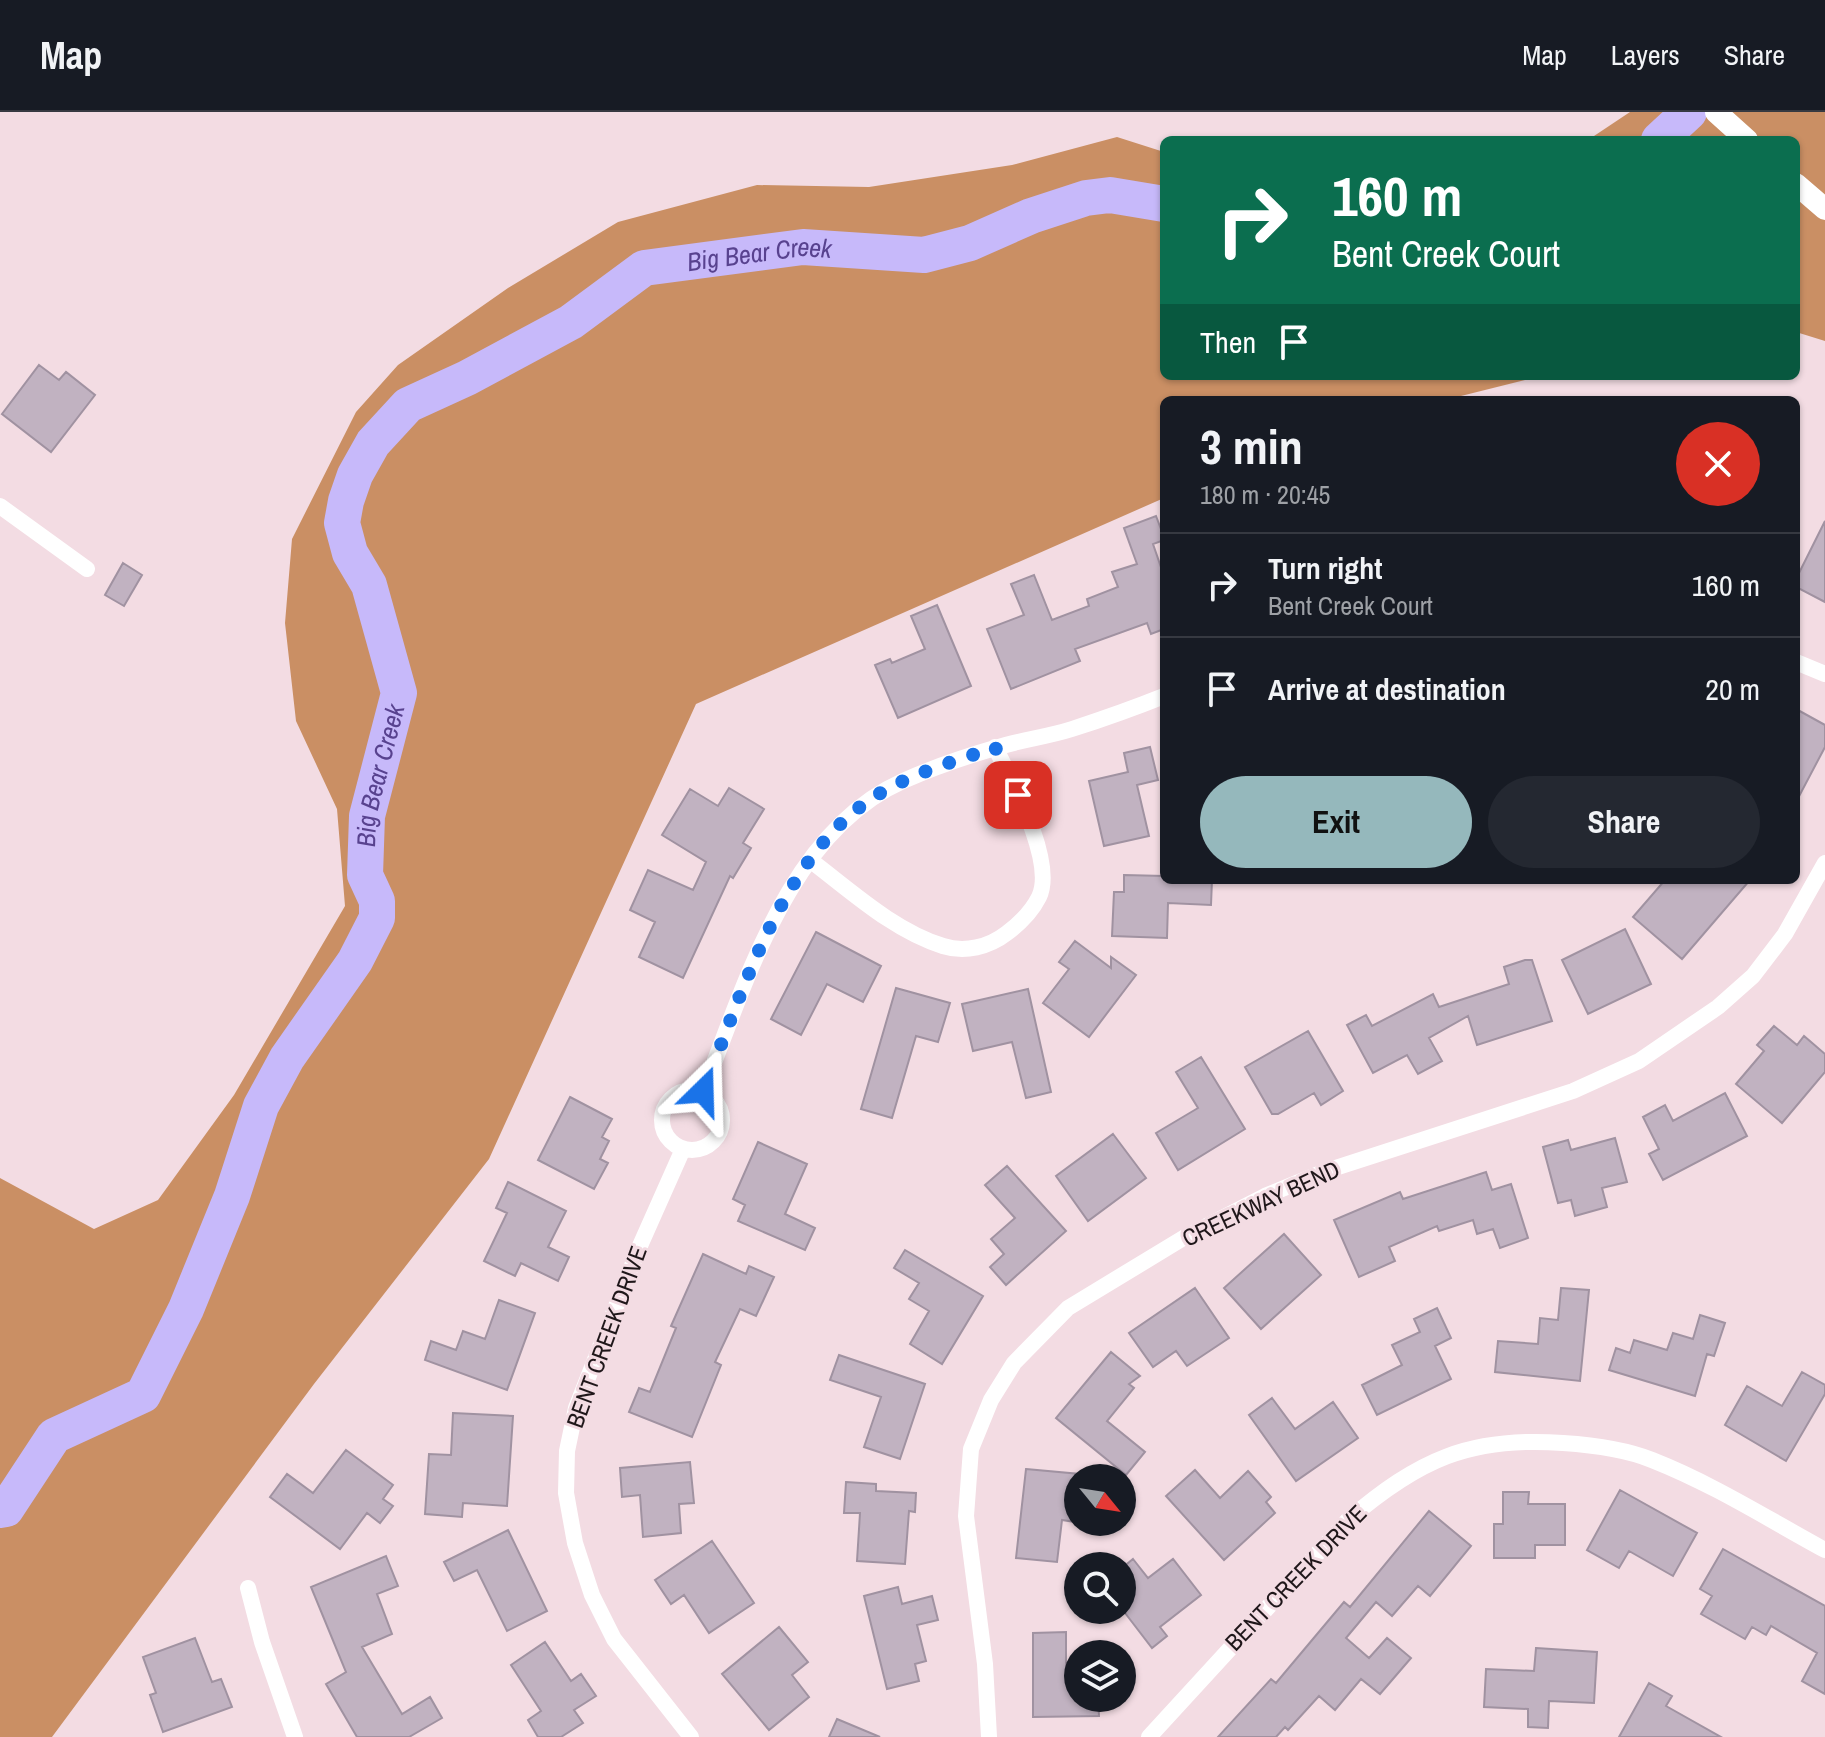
<!DOCTYPE html>
<meta charset="utf-8">
<style>
body{margin:0;font-family:"Archivo Narrow",sans-serif;background:#242831;color:#f1f3f6;height:100vh;display:flex;flex-direction:column;font-size:30px;white-space:nowrap}
*{box-sizing:border-box;margin:0}
p{font-size:26px;color:#9ea1a6}
.icon{flex:none;width:44px;height:44px;fill:none;stroke:currentColor;stroke-width:2;stroke-linecap:round;stroke-linejoin:round}
.map{position:relative;flex:1;overflow:hidden}
.details{position:absolute;left:1160px;top:284px;width:640px;height:488px;display:flex;flex-direction:column;background:#171b24;border-radius:12px;box-shadow:0 2px 6px #0004}
.details>*{flex:none}
.guide{position:absolute;left:1160px;top:24px;width:640px;height:244px;border-radius:12px;box-shadow:0 2px 6px #0004;background:#0b6e4f;color:#fff;overflow:hidden}
.needle{width:52px;rotate:120deg}
.fabs{position:absolute;left:1064px;top:1352px;display:grid;gap:16px}
.fabs a{display:grid;place-items:center;width:72px;height:72px;border-radius:50%;background:#171b24;box-shadow:0 2px 6px #0004;font-size:40px}
.pin{position:absolute;display:grid;place-items:center;width:68px;height:68px;color:#fff;margin:-34px;border-radius:16px;box-shadow:0 4px 12px #0006}
.me{position:absolute;width:88px;margin:-44px;rotate:22deg;stroke-linejoin:round;filter:drop-shadow(0 0 6px #0008)}
.turn{display:flex;align-items:center;gap:28px;height:168px;padding:0 40px;font-size:36px}
.turn .icon{width:104px;height:104px;stroke-width:2.5}
.turn b{display:block;font-size:56px;line-height:68px}
.then{display:flex;align-items:center;height:76px;padding:0 40px;background:#0003;gap:16px;font-size:30px}
.round{display:grid;place-items:center;flex:none;width:84px;height:84px;border-radius:42px;background:#242831}
.headline{display:flex;align-items:center;justify-content:space-between;height:136px;padding:0 40px}
h1{font-size:48px;font-weight:700;line-height:60px}
.button{display:flex;gap:16px;margin-top:auto;padding:16px 40px}
.button a{flex:1;height:92px;border-radius:48px;background:#95b8bc;color:#111;font-size:32px;font-weight:700;line-height:92px;text-align:center}
.button a+a{background:#242831;color:#f1f3f6}
ul{padding:0;list-style:none}
li{display:flex;align-items:center;gap:24px;height:104px;padding:0 40px;border-top:2px solid #363941}
li div{flex:1}
li b{display:block;font-size:30px}
li em{font-style:normal}
header{display:flex;align-items:center;gap:48px;box-sizing:border-box;height:112px;padding:0 40px;background:#171b24;border-bottom:2px solid #363941}
header strong{font-size:38px}
nav{display:flex;gap:44px;margin-inline-start:auto;font-size:28px}
.map>svg:first-child{display:block}
</style>
<header>
<strong>Map</strong>
<nav><a>Map</a><a>Layers</a><a>Share</a></nav>
</header>
<div class="map">
<svg width="1825" height="1625" viewBox="0 0 1825 1625">
<rect width="100%" height="100%" fill="#f3dce3"/>
<path fill="#ca8f64" d="M1630,0H1825V229L1796,220V28H1588Z
M1117,25L1164,40V264H1541L1445,288H1164V386L696,592L489,1047L314,1272L52,1625H0V1066L94,1117L158,1088L234,983L345,794L337,697L296,609L285,511L292,427L356,300L398,253L508,176L618,110L757,73L869,75L1012,53Z"/>
<g fill="none" stroke-linecap="round" stroke-linejoin="round">
<g stroke="#c7b9fa" stroke-width="36">
<path d="M1659,28L1689,0"/>
<path id="s1" d="M0,1398L6,1397L54,1324L143,1283L186,1197L232,1084L261,994L287,946L355,849L377,806V789L365,763L367,704L399,581L369,473L350,441L342,411L346,389L355,363L373,331L408,293L467,266L571,210L644,156L803,135L924,143L970,131L1031,104L1086,86L1110,83L1164,92"/>
</g>
</g>
<path fill="#c1b2c1" stroke="#a092a1" stroke-width="2" d="M39,253L59,268L66,260L95,283L51,340L2,302Z
M1156,404L1164,425V428L1153,432L1164,464V517L1151,522L1147,511L1075,537L1080,549L1011,577L987,517L1024,503L1011,472L1034,463L1052,508L1089,494L1087,487L1118,475L1112,460L1137,452L1124,416Z
M1825,409V490L1796,475V467Z
M123,451L142,463L124,494L105,483Z
M937,493L971,574L898,606L875,553L890,547L892,551L925,537L911,504Z
M1796,597L1825,613V635L1796,690Z
M1150,635L1158,668L1137,673L1149,724L1104,734L1089,669L1128,660L1124,641Z
M729,676L764,697L743,731L751,736L733,766L730,764L683,866L639,845L655,810L630,798L648,758L693,778L706,750L662,723L690,677L718,694Z
M1124,763L1164,764V768H1212L1211,793L1168,791L1167,826L1112,824L1114,780H1124Z
M1665,768H1750L1682,847L1633,805Z
M1625,817L1651,872L1588,902L1562,848Z
M816,820L881,854L863,890L827,872L801,923L771,907Z
M1075,829L1111,856V845L1136,863L1089,925L1043,891L1069,857L1059,850Z
M1525,848H1532L1552,909L1477,933L1468,904L1429,926L1442,949L1418,962L1407,943L1373,961L1347,913L1366,903L1372,914L1433,882L1439,895L1509,872L1504,855Z
M896,876L950,891L938,930L916,924L892,1006L861,997Z
M1028,877L1051,980L1026,986L1012,930L973,939L962,892Z
M1774,914L1797,933L1804,924L1825,942V960L1782,1011L1736,972L1764,939L1757,933Z
M1308,919L1343,979L1321,993L1314,981L1278,1002H1272L1245,955Z
M1201,945L1245,1017L1178,1058L1156,1021L1198,996L1176,960Z
M1725,981L1747,1024L1663,1068L1649,1042L1659,1037L1643,1005L1665,993L1673,1009Z
M570,985L612,1007L602,1025L609,1029L600,1047L608,1051L594,1077L538,1048Z
M1113,1022L1146,1066L1088,1109L1056,1064Z
M1615,1026L1627,1070L1602,1076L1607,1095L1575,1104L1571,1088L1558,1091L1543,1035L1568,1028L1571,1038Z
M758,1030L807,1052L785,1102L815,1116L805,1138L738,1109L745,1093L733,1087Z
M1007,1054L1066,1119L1006,1173L990,1155L1004,1142L991,1127L1015,1106L985,1073Z
M1486,1060L1492,1078L1511,1072L1528,1126L1500,1136L1493,1117L1477,1122L1473,1108L1439,1119L1437,1114L1389,1135L1395,1149L1359,1165L1334,1108L1400,1080L1403,1087Z
M508,1070L566,1099L548,1135L569,1145L558,1169L521,1151L515,1164L484,1149L507,1101L496,1096Z
M1284,1122L1321,1163L1261,1217L1224,1176Z
M905,1138L983,1184L942,1252L910,1232L929,1199L909,1187L919,1171L894,1156Z
M703,1142L746,1162L749,1154L774,1165L756,1204L740,1197L715,1250L721,1253L692,1325L629,1300L639,1276L650,1280L676,1216L671,1214Z
M1195,1176L1229,1226L1187,1254L1176,1239L1153,1255L1129,1221Z
M1561,1176L1589,1178L1580,1269L1495,1260L1498,1229L1538,1232L1540,1206L1558,1208Z
M499,1188L535,1201L507,1278L425,1248L431,1229L456,1238L463,1219L485,1227Z
M1437,1196L1451,1226L1435,1234L1451,1267L1377,1303L1362,1273L1402,1253L1392,1233L1420,1220L1414,1207Z
M1700,1203L1725,1211L1714,1244L1707,1242L1695,1284L1609,1258L1616,1236L1630,1241L1634,1228L1667,1238L1673,1221L1693,1227Z
M1111,1240L1140,1264L1129,1272L1134,1276L1107,1309L1145,1340L1126,1363L1056,1306Z
M839,1243L925,1272L900,1347L864,1335L881,1285L830,1268Z
M1802,1260L1825,1273V1282L1786,1349L1725,1313L1747,1274L1782,1294Z
M1272,1286L1295,1317L1333,1290L1358,1326L1296,1369L1249,1303Z
M453,1301L513,1304L507,1394L463,1391L462,1405L425,1402L429,1342L451,1343Z
M346,1338L393,1373L383,1387L393,1394L380,1411L367,1401L340,1437L270,1385L287,1362L313,1381Z
M690,1350L694,1391L679,1392L681,1421L643,1425L640,1383L622,1385L620,1356Z
M1026,1357L1080,1362L1075,1410L1062,1408L1057,1450L1016,1446Z
M1195,1358L1220,1386L1248,1359L1271,1385L1266,1390L1275,1401L1224,1448L1166,1384Z
M846,1370L876,1372V1379L916,1381L915,1400L909,1399L905,1452L857,1449L860,1401H844Z
M1620,1378L1697,1421L1673,1464L1629,1439L1619,1456L1587,1438Z
M1503,1380H1529L1528,1392H1565V1433H1535V1446H1494V1412H1503Z
M1429,1399L1471,1434L1430,1484L1418,1474L1392,1504L1376,1490L1346,1526L1369,1546L1387,1526L1411,1546L1380,1582L1361,1567L1335,1598L1319,1584L1288,1618L1285,1615L1276,1625H1218L1271,1567L1276,1571L1344,1490L1350,1495Z
M508,1418L547,1499L507,1519L477,1458L454,1469L444,1450Z
M712,1429L754,1491L709,1521L684,1483L671,1492L655,1468Z
M1723,1437L1825,1494V1582L1802,1569L1817,1541L1771,1514L1766,1523L1752,1515L1745,1527L1701,1502L1712,1484L1700,1477Z
M386,1444L398,1474L377,1482L392,1522L362,1535L402,1602L430,1585L442,1606L409,1625H357L326,1572L346,1560L311,1475Z
M1133,1447L1148,1466L1173,1447L1201,1483L1160,1515L1167,1524L1152,1536L1122,1497V1456Z
M898,1475L902,1492L932,1484L938,1508L917,1513L926,1549L915,1552L919,1569L887,1577L864,1484Z
M779,1515L808,1550L792,1563L809,1585L769,1618L722,1562Z
M1066,1520V1559H1078V1586H1098L1099,1604L1033,1605V1521Z
M195,1526L212,1570L221,1567L232,1595L163,1620L150,1583L156,1581L143,1545Z
M545,1530L571,1569L581,1562L596,1584L574,1598L583,1611L561,1625H538L528,1608L541,1599L511,1553Z
M1536,1536L1597,1540L1594,1591L1549,1589L1548,1616L1528,1615V1597L1484,1595L1486,1557L1534,1559Z
M1649,1571L1672,1584L1666,1594L1721,1625H1619Z
M837,1607L880,1625H829Z"/>
<g fill="none" stroke-linecap="round" stroke-linejoin="round">
<path stroke="#fff" stroke-width="16" d="M0,394L87,457
M1796,550L1825,562
M810,748C851,779 894,819 943,834C965,841 989,835 1007,821C1019,812 1032,799 1039,785C1056,750 1011,668 995,635
M662 1008a30 30 0 1 1 60 0a30 30 0 1 1-60 0Z
M703,979C746,872 788,720 903,669C932,656 964,645 995,636C1020,628 1047,625 1072,617C1103,607 1134,596 1164,584
M683,1037L639,1136L576,1296L567,1339L566,1381L575,1431L592,1483L614,1527L691,1625
M248,1476L262,1530L295,1625
M989,1625L985,1552L966,1404L971,1337L991,1288L1014,1251L1068,1196L1185,1125L1265,1084L1326,1059L1573,979L1639,949L1718,895L1753,864L1785,822L1825,751
M1149,1625L1348,1408C1418,1348 1470,1324 1563,1331C1593,1333 1625,1337 1652,1348C1713,1372 1768,1407 1825,1438"/>
<path stroke="#fff" stroke-width="22" d="M1716,0L1747,28
M1796,72L1825,97"/>
</g>
<g fill="none" stroke-linecap="round" stroke-linejoin="round">
<path stroke="#1a73e8" stroke-width="14" stroke-dasharray="0 25.2" d="M703,979C742,883 781,747 871,687C908,662 954,650 995,635L1018,683"/>
</g>
<g text-anchor="middle" stroke-width="6" stroke-linejoin="round" paint-order="stroke">
<g font-size="24" fill="#1f171a" stroke="#f3dce3">
<text transform="translate(1261 1092) rotate(-25)" y="8">CREEKWAY BEND</text>
<text transform="translate(607 1225) rotate(-70)" y="8">BENT CREEK DRIVE</text>
<text transform="translate(1296 1466) rotate(-46)" y="8">BENT CREEK DRIVE</text>
</g>
<g font-size="26" font-style="italic" fill="#58428f" stroke="#f3dce3">
<text dy="9" stroke="none"><textPath href="#s1" startOffset="1666">Big Bear Creek</textPath></text>
<text dy="9" stroke="none"><textPath href="#s1" startOffset="872">Big Bear Creek</textPath></text>
</g>
</g>
</svg>
<div class="fabs">
<a><svg class="needle" viewBox="-14 -14 28 28"><path d="M0-13l5 13h-10z" fill="#e53935"/><path d="M0 13l5-13h-10z" fill="#9ea1a6"/></svg></a>
<a><svg class="icon" aria-label="search" viewBox="0 0 24 24"><circle cx="10" cy="10" r="6"/><path d="M15 15l6 6"/></svg></a>
<a><svg class="icon" aria-label="layers" viewBox="0 0 24 24"><path d="M12 4l9 5-9 5-9-5zM3 14l9 5 9-5"/></svg></a>
</div>
<div class="pin" style="left:1018px;top:683px;background:#d93025"><svg class="icon" aria-label="arrive" viewBox="0 0 24 24"><path d="M6 21V4h12l-3 4 3 4H6"/></svg></div>
<svg class="me" style="left:703px;top:979px" viewBox="-20 -20 40 40"><path d="M0-17L14 15 0 8-14 15z" fill="#1a73e8" stroke="#fff" stroke-width="4"/></svg>
<div class="guide">
<div class="turn"><svg class="icon" aria-label="right" viewBox="0 0 24 24"><path d="M7 20v-9h11M14 6l5 5-5 5"/></svg><div><b>160 m</b>Bent Creek Court</div></div>
<div class="then">Then<svg class="icon" aria-label="arrive" viewBox="0 0 24 24"><path d="M6 21V4h12l-3 4 3 4H6"/></svg></div>
</div>
<section class="details">
<div class="headline"><div><h1>3 min</h1><p>180 m · 20:45</p></div><a class="round" style="background:#d93025;color:#fff"><svg class="icon" aria-label="close" viewBox="0 0 24 24"><path d="M6 6l12 12M18 6L6 18"/></svg></a></div>
<ul>
<li><svg class="icon" aria-label="right" viewBox="0 0 24 24"><path d="M7 20v-9h11M14 6l5 5-5 5"/></svg><div><b>Turn right</b><p>Bent Creek Court</p></div><em>160 m</em></li>
<li><svg class="icon" aria-label="arrive" viewBox="0 0 24 24"><path d="M6 21V4h12l-3 4 3 4H6"/></svg><div><b>Arrive at destination</b></div><em>20 m</em></li>
</ul>
<div class="button"><a>Exit</a><a>Share</a></div>
</section>
</div>
